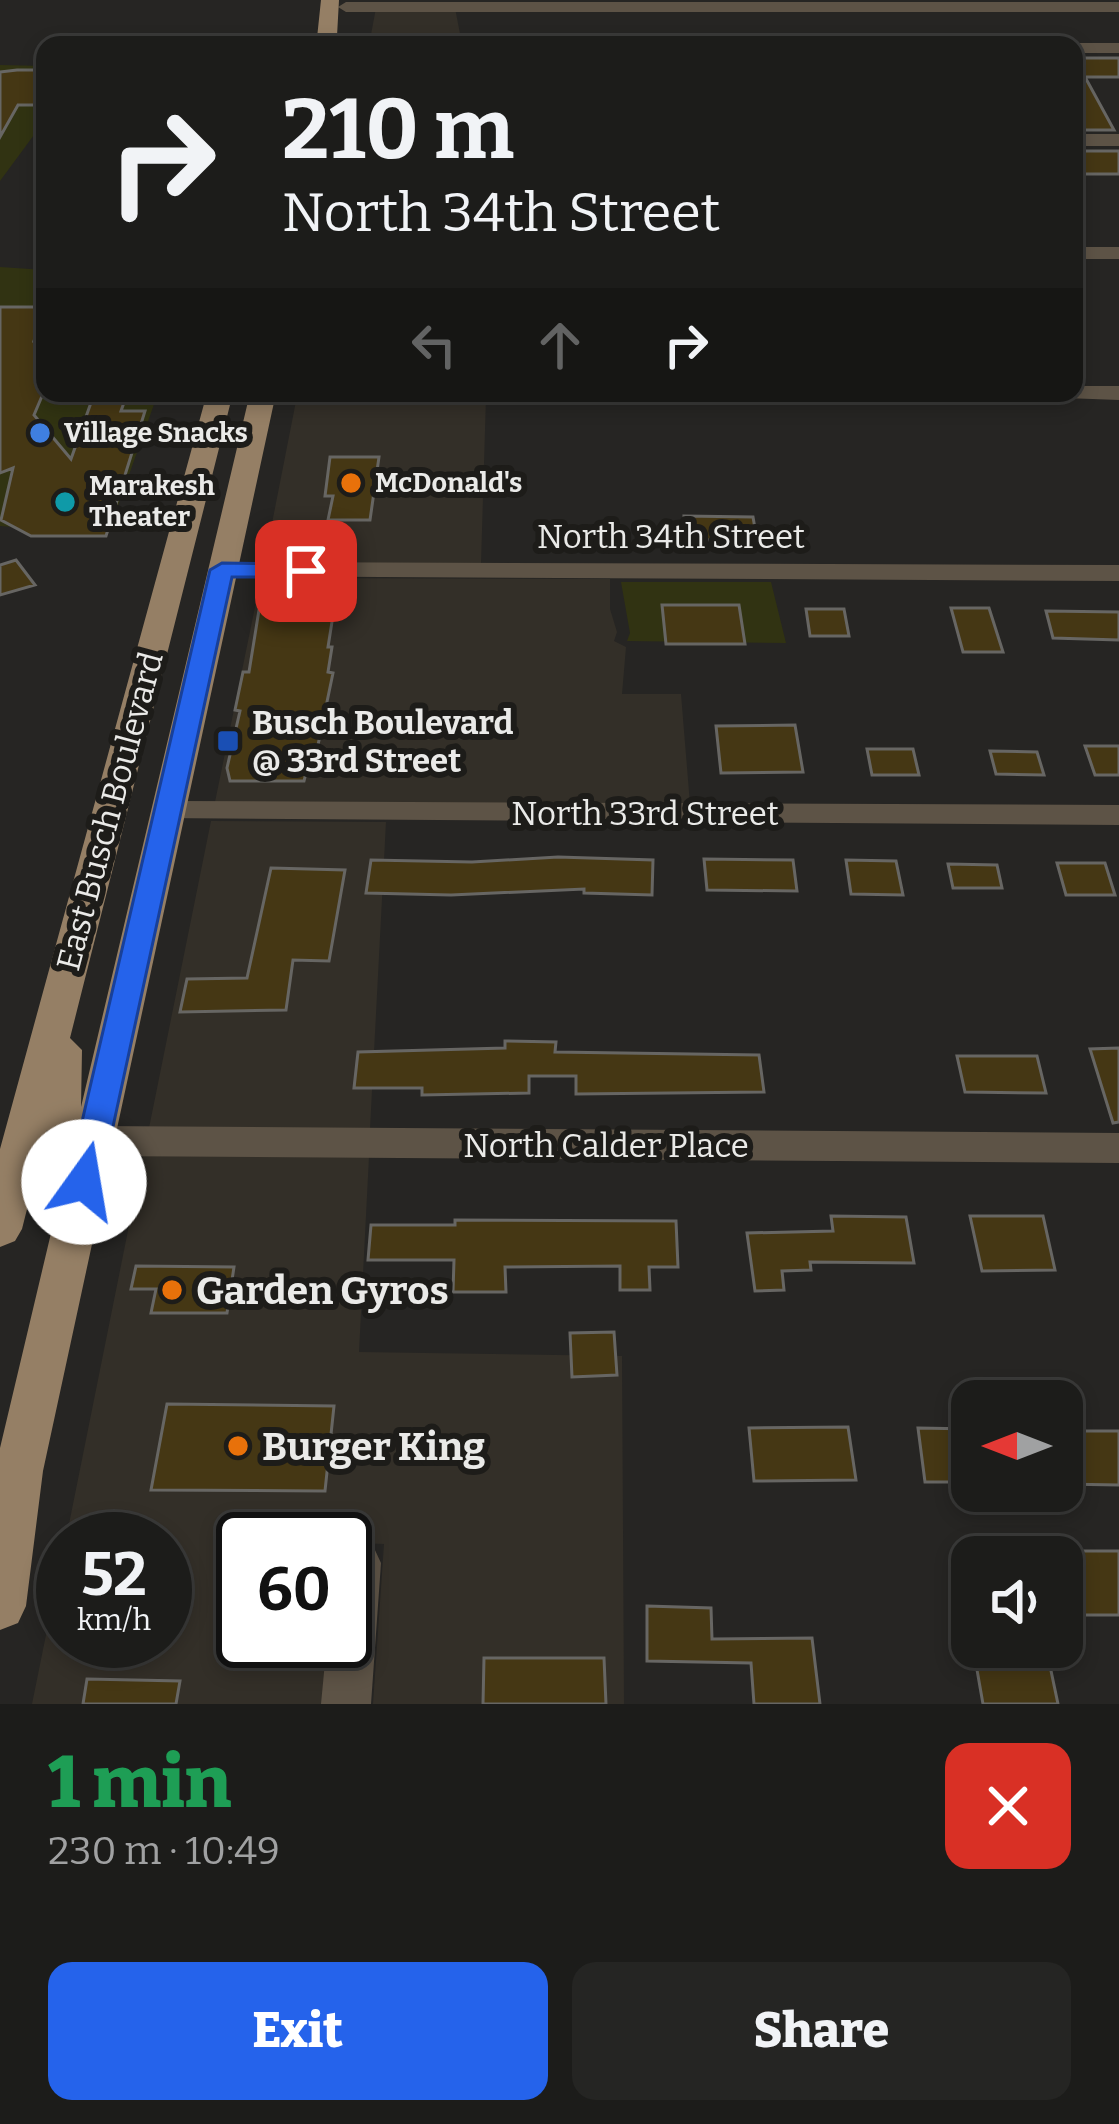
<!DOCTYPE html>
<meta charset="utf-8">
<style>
body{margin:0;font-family:Bitter,serif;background:#252523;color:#f1f3f6;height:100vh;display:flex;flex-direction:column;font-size:45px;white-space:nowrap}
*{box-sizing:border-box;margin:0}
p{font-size:39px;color:#a0a1a2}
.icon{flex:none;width:66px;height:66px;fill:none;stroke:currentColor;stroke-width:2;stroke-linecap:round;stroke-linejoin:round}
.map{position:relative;height:1704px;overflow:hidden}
.details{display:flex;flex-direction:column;background:#1c1c1a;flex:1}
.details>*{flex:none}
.top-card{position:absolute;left:36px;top:36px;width:1047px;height:366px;border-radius:24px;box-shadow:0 6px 18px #0003,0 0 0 3px #3a3a39;background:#1c1c1a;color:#f1f3f6;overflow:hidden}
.needle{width:78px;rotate:270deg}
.controls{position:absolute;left:951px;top:1380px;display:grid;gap:24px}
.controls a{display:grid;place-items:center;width:132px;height:132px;border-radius:24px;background:#1c1c1a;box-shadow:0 6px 18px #0003,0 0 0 3px #3a3a39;font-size:60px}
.speed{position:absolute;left:36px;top:1512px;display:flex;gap:24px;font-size:60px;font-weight:700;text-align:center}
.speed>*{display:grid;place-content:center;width:156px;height:156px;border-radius:50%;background:#1c1c1a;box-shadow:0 6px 18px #0003,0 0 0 3px #3a3a39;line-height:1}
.speed small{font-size:30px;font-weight:400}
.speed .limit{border:6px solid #111;border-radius:18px;background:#fff;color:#111}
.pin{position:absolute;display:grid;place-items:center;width:102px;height:102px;color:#fff;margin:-51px;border-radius:24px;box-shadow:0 6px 18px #0006}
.me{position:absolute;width:132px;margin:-66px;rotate:13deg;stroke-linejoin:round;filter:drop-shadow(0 0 9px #0008)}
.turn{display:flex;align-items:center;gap:42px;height:252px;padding:0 48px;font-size:54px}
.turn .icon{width:156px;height:156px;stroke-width:2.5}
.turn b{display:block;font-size:84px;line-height:102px}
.lanes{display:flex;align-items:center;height:114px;padding:0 48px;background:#0003;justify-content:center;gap:60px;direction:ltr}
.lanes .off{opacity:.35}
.round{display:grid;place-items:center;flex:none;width:126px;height:126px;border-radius:24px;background:#252523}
.summary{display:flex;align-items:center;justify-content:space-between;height:204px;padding:0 48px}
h1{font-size:72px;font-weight:800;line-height:90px;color:#1e9e55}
.cta{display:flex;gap:24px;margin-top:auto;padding:24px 48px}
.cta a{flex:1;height:138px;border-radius:24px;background:#2563eb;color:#fff;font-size:48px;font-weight:800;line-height:138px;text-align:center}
.cta a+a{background:#252523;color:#f1f3f6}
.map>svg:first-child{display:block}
</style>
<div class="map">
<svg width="1119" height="1704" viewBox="0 0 1119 1704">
<rect width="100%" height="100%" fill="#262523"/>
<path fill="#332f28" d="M376,8H455L462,44L553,45H369Z
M297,396L486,397L481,564H264Z
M261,578L610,579V609L617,632L614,641L626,647L622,694H681L690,804L215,802Z
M211,821L386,822L370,1129L149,1128Z
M143,1156L369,1157L359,1352L622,1356L624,1704H373L384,1544L243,1539V1641H327L322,1704H32L63,1551V1641H165V1539H66Z"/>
<path fill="#313312" d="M0,65L45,66V120L0,181Z
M0,267L45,270V393H158L108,534L0,526Z
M621,582H771L786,643L627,641L630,633Z"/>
<path fill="#453714" stroke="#676663" stroke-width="3" d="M1074,58H1119V77H1085L1114,130H1074Z
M17,70H45V105H18L0,137V72Z
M1074,151H1119V174H1074Z
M0,307H45L34,341H45V389L34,415L71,459L93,397H126L121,411H145L106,536H31L1,520L13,468L0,473Z
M330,457H379L370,520H328L333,496H325Z
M684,516L753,517L757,540H686Z
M16,560L35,585L0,595V565Z
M326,596L335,603L328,647H332L328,672L333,673L313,769H307L304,781H230L227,768L240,711L235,710L243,672H249L259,610L276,605L277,597Z
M662,605H739L745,644H666Z
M951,608H989L1003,652H963Z
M806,609H844L849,636H810Z
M1046,611L1119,612V640L1053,638Z
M795,725L803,772L721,773L716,726Z
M1085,746H1119V775H1095Z
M867,749H913L919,775H872Z
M990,751L1037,752L1044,775L996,774Z
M558,857L653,860L652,895L584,893V889L451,895L366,893L371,860L472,862Z
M704,859L793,860L797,891L707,890Z
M846,860L896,861L903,895L851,894Z
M1057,863H1105L1115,895H1066Z
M948,864L997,865L1002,888H953Z
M271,868L345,870L329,961L293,960L286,1010L180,1012L187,979L247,978Z
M505,1041L556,1042L555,1052L759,1055L764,1092L576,1094V1076H529V1093L422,1095V1088H354L358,1052L505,1048Z
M1119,1048V1122L1113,1123L1090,1049Z
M957,1056H1037L1046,1093L965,1092Z
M831,1216L906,1217L914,1263L810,1262L811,1270L782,1271L784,1290L755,1291L747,1233L833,1231Z
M970,1216H1043L1055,1270L982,1271Z
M455,1220L676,1221L678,1267H649L650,1290H620V1266L505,1267L506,1292H453L454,1260H368L371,1225H455Z
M136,1266L234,1267L227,1313H151L156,1289H131Z
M614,1332L617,1375L572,1377L570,1333Z
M167,1404L334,1406L325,1491L151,1490Z
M848,1427L856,1480L754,1481L749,1428Z
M918,1428L972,1429V1482H925Z
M1062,1431H1119V1485L1062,1484Z
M1062,1551H1119V1615H1062Z
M647,1606L711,1608L712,1639L812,1638L820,1704H754L751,1663L647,1661Z
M973,1647H1046L1058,1704H983Z
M484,1658H604L606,1704H483Z
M87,1679L180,1681L176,1704H83Z"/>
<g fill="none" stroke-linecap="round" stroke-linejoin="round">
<path fill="#5d5346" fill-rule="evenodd" d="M1119,2V12H346L338,7L346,2Z
M1074,43H1119V53H1074V45H1067Z
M1074,134H1119V146H1074Z
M1074,247H1119V259H1074Z
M1074,386H1119V400L1065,398L1062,393H1074Z
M222,562L1119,565V581L212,576L208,570L212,564Z
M171,801L1119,805V825L160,818L155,811Z
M93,1126L1119,1133V1163L93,1156L79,1151L74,1141L79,1131Z
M358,1541L374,1548L381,1563L371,1704H321L327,1641H345V1546Z"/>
<path fill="#957f65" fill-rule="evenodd" d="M321,0H339L337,36L348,45H325L317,38Z
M207,393H233L70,1038L82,1050L81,1107L250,393H276L43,1471L26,1606L18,1623L0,1630V1448L71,1149L52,1140L47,1130L22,1229L15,1241L0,1247V1149Z"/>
</g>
<path fill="#2563eb" stroke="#184099" stroke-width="3" d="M222,563L306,564L317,571L306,577H232L101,1182L96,1191L84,1195L73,1191L68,1182L210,570Z"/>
<circle fill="#3f7fe0" stroke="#1d1c19" stroke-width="4.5" cx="40" cy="433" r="12"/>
<g fill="#e8710a" stroke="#1d1c19" stroke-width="4.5">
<circle cx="351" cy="483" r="12"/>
<circle cx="172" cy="1290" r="12"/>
<circle cx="238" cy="1446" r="12"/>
</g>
<circle fill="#0f9aa8" stroke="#1d1c19" stroke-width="4.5" cx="65" cy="502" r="12"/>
<rect fill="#1a4fb4" stroke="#1d1c19" stroke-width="4.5" x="216" y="729" width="24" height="24" rx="6"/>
<g text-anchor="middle" stroke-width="12" stroke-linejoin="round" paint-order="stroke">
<g font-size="27" font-weight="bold" fill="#eaeae8" stroke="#1d1c19" text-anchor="start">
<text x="64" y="442">Village Snacks</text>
<text x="375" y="492">McDonald's</text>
<text x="89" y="495">Marakesh<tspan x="89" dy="31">Theater</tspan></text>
</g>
<g font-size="33" fill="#eaeae8" stroke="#1d1c19">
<text x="671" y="548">North 34th Street</text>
<text transform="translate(109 811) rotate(-75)" y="12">East Busch Boulevard</text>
<text x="645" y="825">North 33rd Street</text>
<text x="606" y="1157">North Calder Place</text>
</g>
<g font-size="33" font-weight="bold" fill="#eaeae8" stroke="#1d1c19" text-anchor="start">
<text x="252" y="734">Busch Boulevard<tspan x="252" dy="38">@ 33rd Street</tspan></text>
</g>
<g font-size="39" font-weight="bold" fill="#eaeae8" stroke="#1d1c19" text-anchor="start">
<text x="196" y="1304">Garden Gyros</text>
<text x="262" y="1460">Burger King</text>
</g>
</g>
</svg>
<div class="controls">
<a><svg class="needle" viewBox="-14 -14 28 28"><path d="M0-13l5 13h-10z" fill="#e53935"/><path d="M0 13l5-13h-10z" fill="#a0a1a2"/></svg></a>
<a><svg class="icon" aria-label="sound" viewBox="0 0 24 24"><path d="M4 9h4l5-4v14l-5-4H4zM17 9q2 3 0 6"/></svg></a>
</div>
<div class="speed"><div>52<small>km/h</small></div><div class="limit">60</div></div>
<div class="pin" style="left:306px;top:571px;background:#d93025"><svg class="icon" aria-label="arrive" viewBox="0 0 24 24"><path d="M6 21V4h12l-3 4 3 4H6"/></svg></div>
<svg class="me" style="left:84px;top:1182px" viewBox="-20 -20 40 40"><circle r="19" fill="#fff"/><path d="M0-13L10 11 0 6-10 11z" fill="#2563eb"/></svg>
<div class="top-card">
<div class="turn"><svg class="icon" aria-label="right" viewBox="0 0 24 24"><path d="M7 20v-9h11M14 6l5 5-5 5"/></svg><div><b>210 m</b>North 34th Street</div></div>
<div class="lanes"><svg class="icon off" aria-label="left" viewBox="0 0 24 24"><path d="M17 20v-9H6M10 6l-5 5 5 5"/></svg><svg class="icon off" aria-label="ahead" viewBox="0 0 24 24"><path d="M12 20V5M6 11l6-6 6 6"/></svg><svg class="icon" aria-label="right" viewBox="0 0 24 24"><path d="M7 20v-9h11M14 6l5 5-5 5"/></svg></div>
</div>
</div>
<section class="details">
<div class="summary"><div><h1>1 min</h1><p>230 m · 10:49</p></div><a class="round" style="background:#d93025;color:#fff"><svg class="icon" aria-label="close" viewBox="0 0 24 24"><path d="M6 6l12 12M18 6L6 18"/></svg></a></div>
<div class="cta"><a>Exit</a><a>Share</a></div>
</section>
